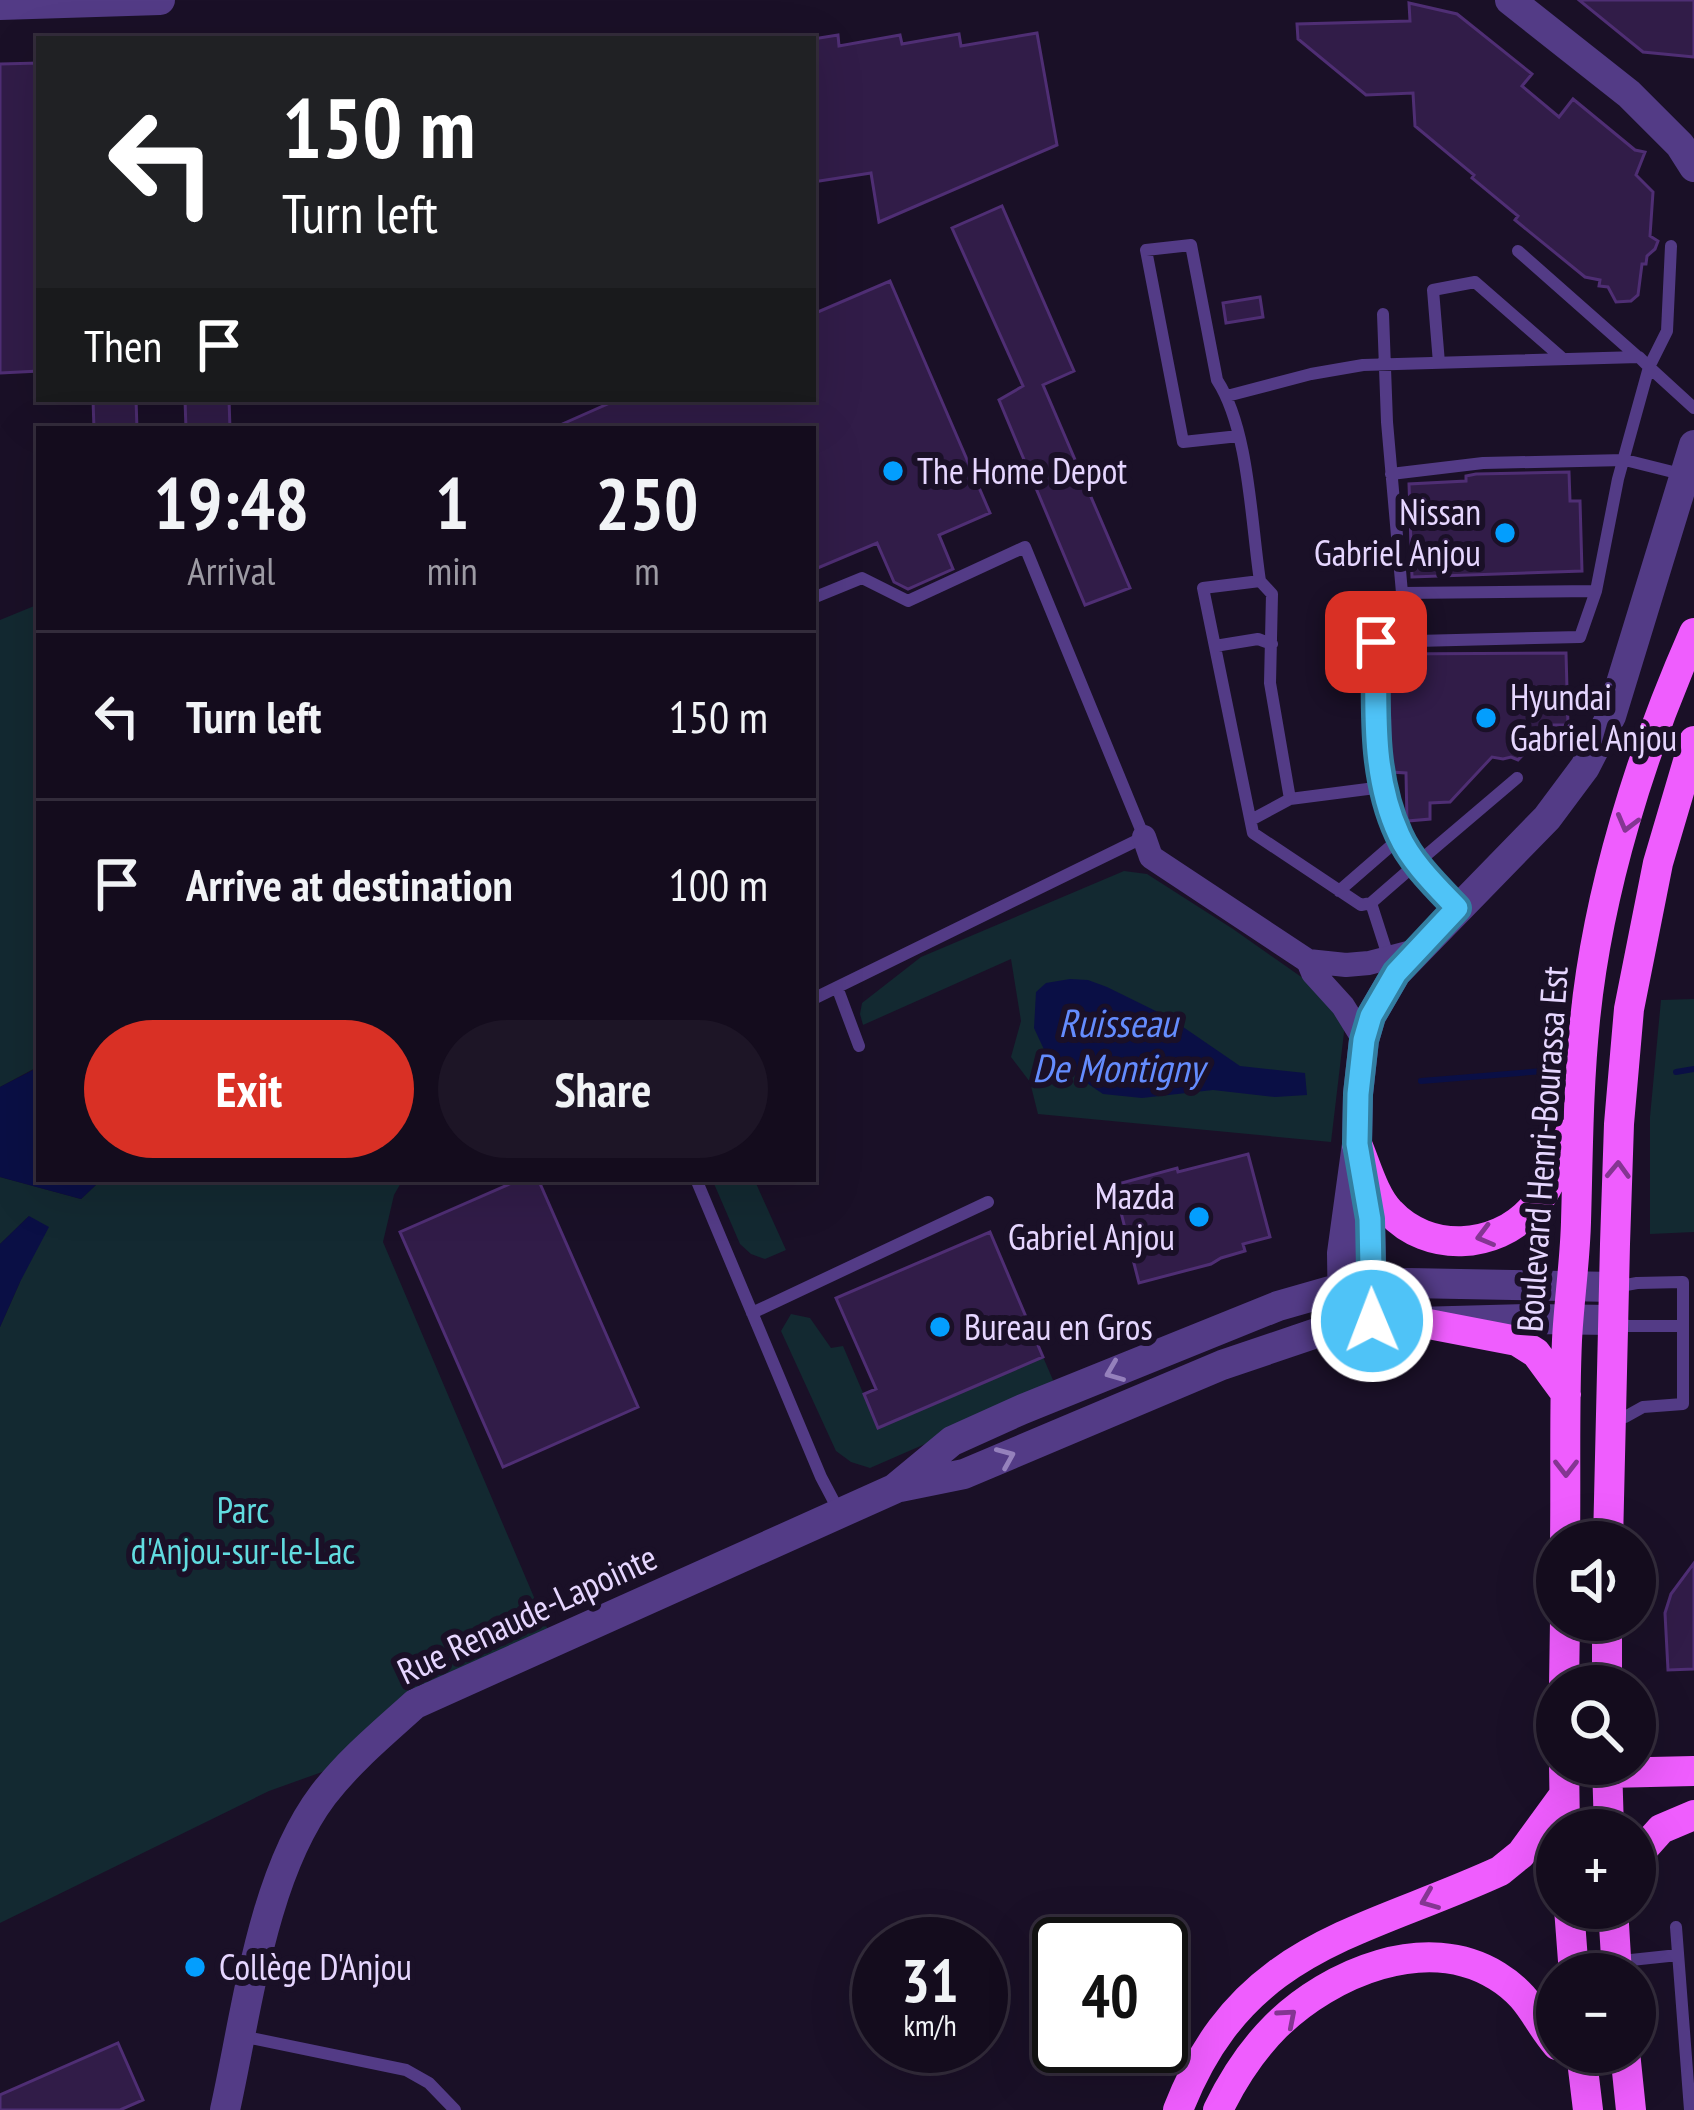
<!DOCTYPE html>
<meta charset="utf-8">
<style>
body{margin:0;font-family:"PT Sans Narrow",sans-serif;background:#1d1526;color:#f1f3f6;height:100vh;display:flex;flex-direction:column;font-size:45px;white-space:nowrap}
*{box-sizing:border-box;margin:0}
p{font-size:39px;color:#9d9ba4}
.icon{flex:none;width:66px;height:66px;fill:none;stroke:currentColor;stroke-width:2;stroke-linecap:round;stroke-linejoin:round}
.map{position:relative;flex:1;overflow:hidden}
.details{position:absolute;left:36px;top:426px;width:780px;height:756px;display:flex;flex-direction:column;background:#140c1d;border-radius:0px;box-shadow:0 12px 48px #0002,0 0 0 3px #332c3b}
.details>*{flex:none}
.guide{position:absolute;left:36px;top:36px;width:780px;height:366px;border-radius:0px;box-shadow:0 12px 48px #0002,0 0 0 3px #332c3b;background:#202124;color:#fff;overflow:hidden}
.buttons{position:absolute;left:1536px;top:1521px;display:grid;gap:24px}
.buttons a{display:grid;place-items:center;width:120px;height:120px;border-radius:50%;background:#140c1d;box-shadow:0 12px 48px #0002,0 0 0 3px #332c3b;font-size:60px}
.speed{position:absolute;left:852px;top:1917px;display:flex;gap:24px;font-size:60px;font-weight:700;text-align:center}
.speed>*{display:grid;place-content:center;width:156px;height:156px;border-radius:50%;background:#140c1d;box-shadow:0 12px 48px #0002,0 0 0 3px #332c3b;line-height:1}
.speed small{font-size:30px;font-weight:400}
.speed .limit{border:6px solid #111;border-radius:18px;background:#fff;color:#111}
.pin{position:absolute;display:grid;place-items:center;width:102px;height:102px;color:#fff;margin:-51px;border-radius:24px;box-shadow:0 6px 18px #0006}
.me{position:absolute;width:132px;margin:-66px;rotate:359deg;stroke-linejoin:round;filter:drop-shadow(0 0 9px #0008)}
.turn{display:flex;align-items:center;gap:42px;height:252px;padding:0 48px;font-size:54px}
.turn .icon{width:156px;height:156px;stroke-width:2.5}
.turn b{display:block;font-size:84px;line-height:102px}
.then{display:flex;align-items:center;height:114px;padding:0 48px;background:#0003;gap:24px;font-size:45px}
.eta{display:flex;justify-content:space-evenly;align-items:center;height:204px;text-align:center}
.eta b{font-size:72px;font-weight:700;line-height:84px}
.primary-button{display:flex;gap:24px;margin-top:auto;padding:24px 48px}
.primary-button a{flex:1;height:138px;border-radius:72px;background:#d93025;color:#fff;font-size:48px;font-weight:700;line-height:138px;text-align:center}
.primary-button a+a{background:#1d1526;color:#f1f3f6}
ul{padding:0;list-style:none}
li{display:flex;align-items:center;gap:36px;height:168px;padding:0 48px;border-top:3px solid #332c3b}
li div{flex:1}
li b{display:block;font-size:45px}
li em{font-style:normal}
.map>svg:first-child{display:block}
</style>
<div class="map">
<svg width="1694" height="2110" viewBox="0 0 1694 2110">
<rect width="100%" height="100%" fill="#1a1027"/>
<path fill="#132931" d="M39,604V1066L0,1087V620Z
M1124,871L1147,874L1233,929L1327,995L1345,1024L1331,1142L1038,1114L1030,1082L1011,1057L1021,1021L1011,959L863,1025L860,1014L862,1003L921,957Z
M1694,999V1232L1650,1234V1117L1661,1000Z
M0,1177L81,1199L97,1184L109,1179H403L394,1195L383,1242L553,1642L415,1704L350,1762L269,1791L0,1923V1327L20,1282L29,1216L0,1244Z
M712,1179H754L786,1250L765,1259L751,1254L740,1244Z
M791,1314L810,1318L831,1348L843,1346L878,1428L1043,1357L1056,1387L870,1468L851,1462L836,1451L781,1331Z"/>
<path fill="#0a0f45" d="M1070,979L1088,980L1107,987L1170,1018L1240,1066L1305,1073L1307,1095L1275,1097L1213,1090L1142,1098L1103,1094L1047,1056L1034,1028L1036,992L1046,983Z
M37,1068L39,1179H97V1184L81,1199L0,1177V1087Z
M29,1216L49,1227L20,1282L0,1327V1244Z"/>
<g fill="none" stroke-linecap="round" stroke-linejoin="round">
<path stroke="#0a0f45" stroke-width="6" d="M1676,1072L1694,1069
M1421,1081L1543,1071"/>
</g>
<path fill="#311c48" stroke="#4f2e74" stroke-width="3" d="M1579,0H1694V57L1643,52Z
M1409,3L1457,14L1532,74L1522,86L1559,117L1573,99L1635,150L1645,152L1636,175L1653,192L1650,236L1658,241L1655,249L1647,256L1646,264H1642L1638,295L1631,301L1616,302L1608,287L1599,286L1600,280L1585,277L1515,220L1518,216L1472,178L1474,175L1415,126L1413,93L1366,95L1298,39L1297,24L1410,21Z
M1037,33L1057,145L879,222L871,173L813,182V39L838,35L839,46L900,35L902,44L959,34L961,46Z
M39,63V371L0,373V64Z
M1002,206L1074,371L1043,385L1130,588L1085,605L999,400L1023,386L952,228Z
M890,281L990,513L939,535L953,569L908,589L894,582L877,543L813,570V429H551L619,399H813V314Z
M1260,297L1263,317L1226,323L1223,303Z
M93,399H136L137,429H94Z
M185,399H229L230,429H186Z
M1569,472L1570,501H1580L1582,571L1412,577L1409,484L1466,481V476L1476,474Z
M1566,653L1568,725H1551L1518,760L1511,757L1503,759L1492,757L1450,802L1430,803V819L1407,821L1406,773L1391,772V770L1388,654Z
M1248,1154L1270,1237L1243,1244L1245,1251L1221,1258L1211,1264L1139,1283L1114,1185L1177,1168L1178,1172Z
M521,1179H538L638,1407L503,1467L400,1232Z
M990,1232L1043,1357L878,1428L864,1394L876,1389L836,1298Z
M1694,1563V1669L1668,1670L1665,1613L1671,1594Z
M118,2043L143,2100L120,2110H0V2095Z"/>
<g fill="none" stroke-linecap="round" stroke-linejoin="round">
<path stroke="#533b86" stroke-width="12" d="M1518,251L1638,357
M1383,314L1387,422L1402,593V641
M1439,363L1433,290L1475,282L1561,357
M1227,396L1311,374L1363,365L1639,357L1649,367L1667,331L1671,246
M1239,436L1183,442L1146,250L1191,245L1217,380C1249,429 1251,522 1260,581L1203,588L1253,833L1361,905L1371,903L1417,863L1456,907
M1391,474L1483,463L1625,460L1681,474
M1260,581L1272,594L1270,683L1290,799L1383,787L1400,838L1417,863L1517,778
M1402,593L1596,591
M813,598L862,578L908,601L1025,547L1144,837L813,999
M1215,646L1258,639L1272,644
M1383,787L1377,750L1376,642L1580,637L1596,591L1618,479L1649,367L1694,408
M1251,820L1290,799
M1339,891L1400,838
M1371,903L1389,959
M837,987L859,1046
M696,1179L821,1477L840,1513
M752,1313L988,1202
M1613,1320L1628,1326H1683V1282L1637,1283L1615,1287
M1611,1418L1625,1417L1643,1407L1683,1404V1326
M1676,1927L1690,2110
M1631,1960L1678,1955
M241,2036L406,2070L429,2083L455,2110"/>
<path stroke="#533b86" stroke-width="24" d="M1144,837L1151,857L1308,961L1346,965L1369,963L1415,951
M1308,961L1313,973L1343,1006L1364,1040"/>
<path stroke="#533b86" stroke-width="30" d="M1510,0L1629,94L1680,145L1694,167
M0,5L160,0
M1362,1172L1370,1219L1372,1303
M1343,1324L1342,1253L1357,1144L1358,1094L1364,1040L1371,1016L1396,973L1547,818L1585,767L1611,716L1694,445
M900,1487L964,1474L1222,1365L1343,1324L1530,1319L1613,1320
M225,2110C247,2011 262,1876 323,1795C350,1760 383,1733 415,1704L894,1489L952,1441L1023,1409L1278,1306L1327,1292L1342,1288L1408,1283L1614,1287"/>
<path stroke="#ef5dfe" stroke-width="30" d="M1357,1144C1366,1165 1374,1196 1390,1212C1428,1253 1495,1250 1532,1209C1551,1188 1560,1158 1570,1133
M1413,1321L1517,1341L1536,1353L1566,1394
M1565,1542C1566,1475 1564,1407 1567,1340C1569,1301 1575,1261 1576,1222C1578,1154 1578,1088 1585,1020C1598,890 1641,753 1694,633
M1608,1542L1615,1244L1619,1124L1629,1009L1658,863L1694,741
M1564,1686L1565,1620
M1607,1686V1620
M1564,1764L1565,1830
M1607,1764L1609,1830
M1607,1773L1694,1771
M1635,1858L1661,1829L1694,1815
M1569,1908L1574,1974
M1613,1908L1617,1974
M1581,2052L1588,2110
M1625,2052L1631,2110
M1178,2110C1242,1945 1358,1936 1500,1871L1521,1854L1564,1795
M1218,2110C1233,2079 1252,2050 1276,2026C1330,1973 1426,1932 1497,1976C1531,1997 1534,2018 1557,2045"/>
</g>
<defs><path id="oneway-chevron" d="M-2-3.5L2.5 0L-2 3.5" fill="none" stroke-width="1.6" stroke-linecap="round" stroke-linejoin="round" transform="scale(3)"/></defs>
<g stroke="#843692">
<use href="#oneway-chevron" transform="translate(1627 823) rotate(105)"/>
<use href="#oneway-chevron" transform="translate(1618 1170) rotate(-88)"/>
<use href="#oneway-chevron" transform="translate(1485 1236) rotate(165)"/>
<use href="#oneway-chevron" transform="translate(1566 1468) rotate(90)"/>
<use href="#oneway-chevron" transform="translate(1429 1900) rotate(158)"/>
<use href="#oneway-chevron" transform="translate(1288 2017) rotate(-41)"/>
</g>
<g stroke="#9581bc">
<use href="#oneway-chevron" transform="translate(1114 1372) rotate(158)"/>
<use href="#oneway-chevron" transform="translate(1006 1457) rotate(-23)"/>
</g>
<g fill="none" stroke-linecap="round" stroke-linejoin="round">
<g stroke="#337fa1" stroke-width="30">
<path id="route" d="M1372,1321L1370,1219L1357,1144L1358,1094L1364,1040L1371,1016L1396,973L1457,908C1437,887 1411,862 1399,835C1371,775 1376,707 1376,642"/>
</g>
<use href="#route" stroke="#4fc3f7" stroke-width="21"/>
</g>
<g fill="#039efe" stroke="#1a1027" stroke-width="4.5">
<circle cx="893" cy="471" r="12"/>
<circle cx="1505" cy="533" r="12"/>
<circle cx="1486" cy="718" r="12"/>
<circle cx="1199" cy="1217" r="12"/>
<circle cx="940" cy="1327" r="12"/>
<circle cx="195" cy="1967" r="12"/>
</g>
<g text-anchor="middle" stroke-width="12" stroke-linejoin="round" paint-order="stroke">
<g font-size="36" fill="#e6d6ff" stroke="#1a1027" text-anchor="start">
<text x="917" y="484">The Home Depot</text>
<text x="1481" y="525" text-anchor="end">Nissan<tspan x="1481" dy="41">Gabriel Anjou</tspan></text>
<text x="1510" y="710">Hyundai<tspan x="1510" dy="41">Gabriel Anjou</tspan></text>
<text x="1175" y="1209" text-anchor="end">Mazda<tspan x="1175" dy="41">Gabriel Anjou</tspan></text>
<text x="964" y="1340">Bureau en Gros</text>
<text x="219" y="1980">Collège D'Anjou</text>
</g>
<g font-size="36" fill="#e6d6ff" stroke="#1a1027">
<text transform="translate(1542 1149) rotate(-86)" y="13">Boulevard Henri-Bourassa Est</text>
<text transform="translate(527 1614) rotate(-25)" y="13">Rue Renaude-Lapointe</text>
</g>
<g font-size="36" fill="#61dce0" stroke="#1a1027">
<text x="243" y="1523">Parc<tspan x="243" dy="41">d'Anjou-sur-le-Lac</tspan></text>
</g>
<g font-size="39" font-style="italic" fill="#648cfe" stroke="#1a1027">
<text x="1118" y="1037">Ruisseau<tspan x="1118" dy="45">De Montigny</tspan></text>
</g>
</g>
</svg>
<div class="buttons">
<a><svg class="icon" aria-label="sound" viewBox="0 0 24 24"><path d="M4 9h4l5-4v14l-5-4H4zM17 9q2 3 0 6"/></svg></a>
<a><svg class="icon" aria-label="search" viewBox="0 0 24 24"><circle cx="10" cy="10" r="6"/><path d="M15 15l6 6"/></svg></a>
<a>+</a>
<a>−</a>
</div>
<div class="speed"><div>31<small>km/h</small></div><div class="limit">40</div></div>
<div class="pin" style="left:1376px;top:642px;background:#d93025"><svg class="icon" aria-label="arrive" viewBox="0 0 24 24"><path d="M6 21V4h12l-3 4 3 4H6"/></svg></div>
<svg class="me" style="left:1372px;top:1321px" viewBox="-20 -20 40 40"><circle r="17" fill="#4fc3f7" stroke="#fff" stroke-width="3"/><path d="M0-11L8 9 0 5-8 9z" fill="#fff"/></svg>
<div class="guide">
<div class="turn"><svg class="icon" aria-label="left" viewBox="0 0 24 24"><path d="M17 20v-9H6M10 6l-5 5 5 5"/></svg><div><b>150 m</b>Turn left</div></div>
<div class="then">Then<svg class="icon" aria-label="arrive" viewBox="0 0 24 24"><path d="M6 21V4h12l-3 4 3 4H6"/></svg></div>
</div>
<section class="details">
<div class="eta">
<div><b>19:48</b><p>Arrival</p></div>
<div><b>1</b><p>min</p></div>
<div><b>250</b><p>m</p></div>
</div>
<ul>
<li><svg class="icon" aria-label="left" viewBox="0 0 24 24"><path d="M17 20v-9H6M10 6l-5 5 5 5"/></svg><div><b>Turn left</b></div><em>150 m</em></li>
<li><svg class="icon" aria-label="arrive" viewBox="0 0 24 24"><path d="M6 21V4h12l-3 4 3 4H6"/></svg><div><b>Arrive at destination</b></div><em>100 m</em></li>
</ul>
<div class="primary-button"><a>Exit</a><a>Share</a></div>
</section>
</div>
